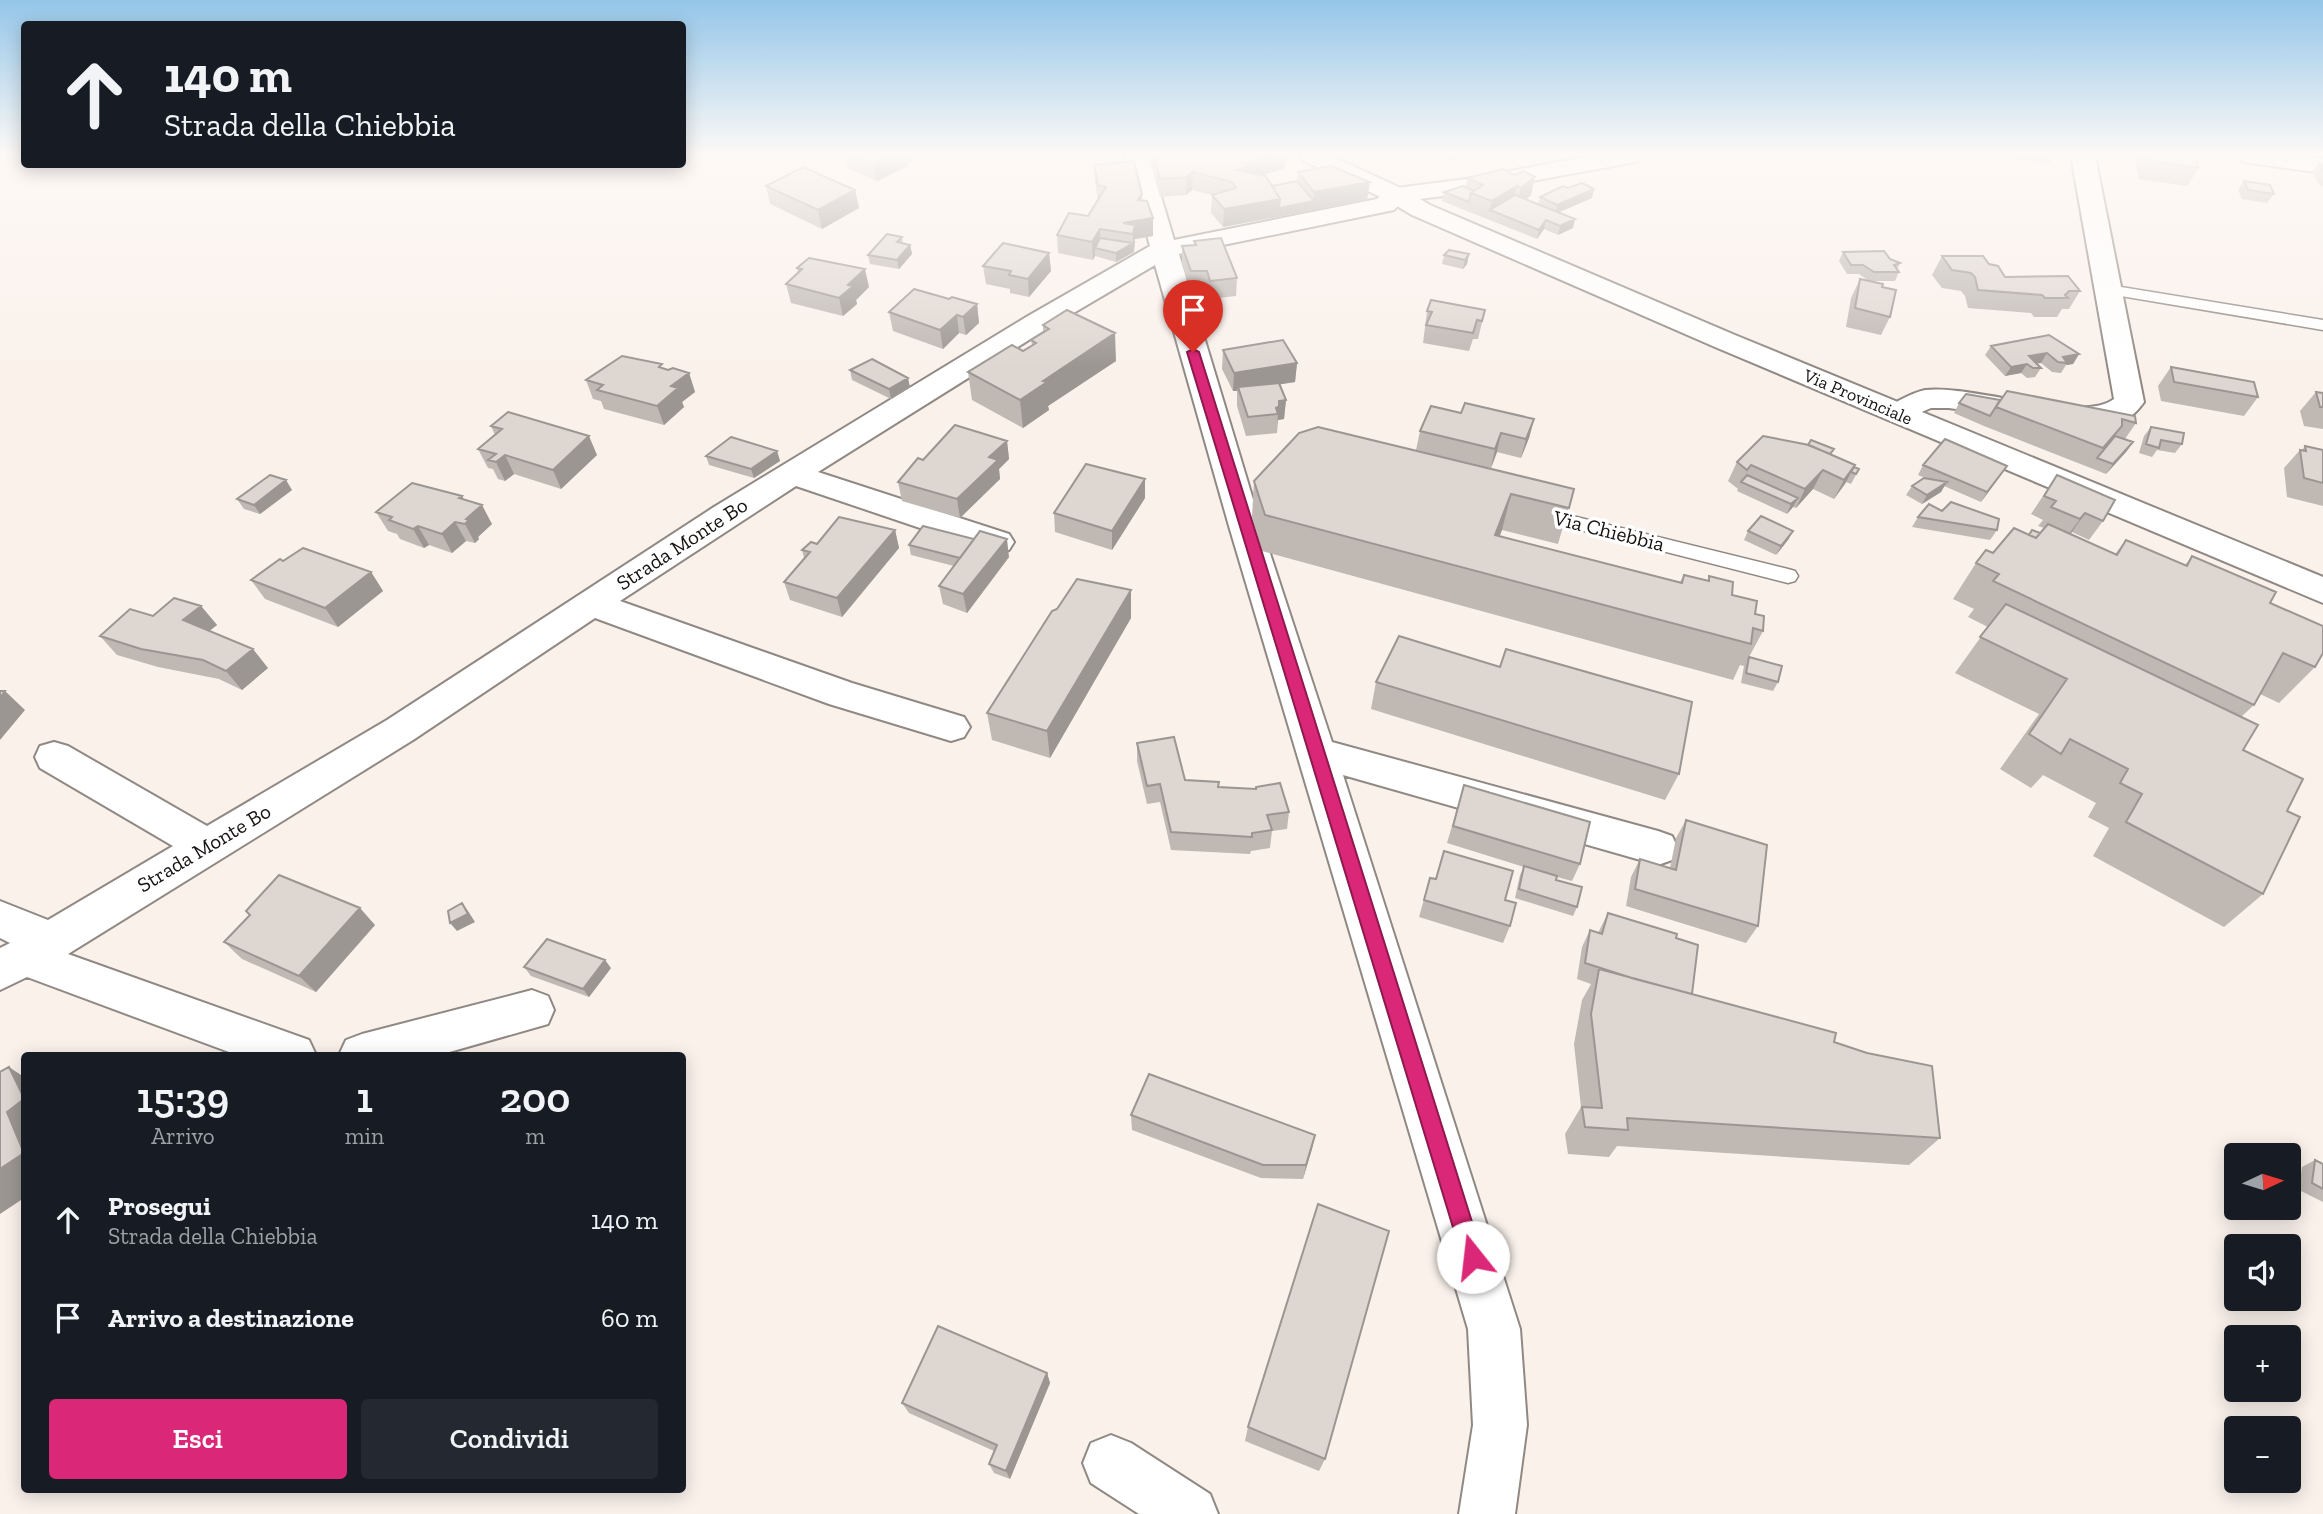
<!DOCTYPE html>
<html lang="it">
<meta charset="utf-8">
<style>
body{margin:0;font-family:"Zilla Slab",serif;background:#242831;color:#f1f3f6;height:100vh;display:flex;flex-direction:column;font-size:26px;white-space:nowrap}
*{box-sizing:border-box;margin:0}
p{font-size:23px;color:#9ea1a6}
.icon{flex:none;width:38px;height:38px;fill:none;stroke:currentColor;stroke-width:2;stroke-linecap:round;stroke-linejoin:round}
.map{position:relative;flex:1;overflow:hidden}
.drawer{position:absolute;left:21px;top:1052px;width:665px;height:441px;display:flex;flex-direction:column;background:#171b24;border-radius:7px;box-shadow:0 4px 18px #0003}
.drawer>*{flex:none}
.guide{position:absolute;left:21px;top:21px;width:665px;height:147px;border-radius:7px;box-shadow:0 4px 18px #0003;background:#171b24;color:#f1f3f6;overflow:hidden}
.needle{width:46px;rotate:86deg}
.controls{position:absolute;left:2224px;top:1143px;display:grid;gap:14px}
.controls a{display:grid;place-items:center;width:77px;height:77px;border-radius:7px;background:#171b24;box-shadow:0 4px 18px #0003;font-size:35px}
.pin{position:absolute;display:grid;place-items:center;width:60px;height:60px;color:#fff;margin:-72px -30px;border-radius:50% 50% 50% 0;rotate:-45deg;box-shadow:0 0 7px #0007}
.pin .icon{rotate:45deg}
.me{position:absolute;width:77px;margin:-38px;rotate:344deg;stroke-linejoin:round;filter:drop-shadow(0 0 5px #0008)}
.turn{display:flex;align-items:center;gap:24px;height:147px;padding:0 28px;font-size:32px}
.turn .icon{width:91px;height:91px;stroke-width:2.5}
.turn b{display:block;font-size:49px;line-height:60px}
.eta{display:flex;justify-content:space-evenly;align-items:center;height:119px;text-align:center}
.eta b{font-size:42px;font-weight:600;line-height:49px}
.primary-button{display:flex;gap:14px;margin-top:auto;padding:14px 28px}
.primary-button a{flex:1;height:80px;border-radius:7px;background:#db2777;color:#fff;font-size:28px;font-weight:600;line-height:80px;text-align:center}
.primary-button a+a{background:#242831;color:#f1f3f6}
ul{padding:0;list-style:none}
li{display:flex;align-items:center;gap:21px;height:98px;padding:0 28px}
li div{flex:1}
li b{display:block;font-size:26px}
li em{font-style:normal}
.map>svg:first-child{display:block}
</style>
<div class="map">
<svg width="2323" height="1514" viewBox="0 0 2323 1514">
<rect width="100%" height="100%" fill="#faf1eb"/>
<g fill="none" stroke-linecap="round" stroke-linejoin="round">
<g stroke="#908883" stroke-width="3">
<path id="service" d="M2109,285L2323,320V330L2103,293L2101,290Z
M1536,507L1788,569L1795,571L1798,576L1795,581L1788,583L1529,517L1526,513L1529,509Z"/>
</g>
<g stroke="#908883" stroke-width="4">
<path id="minor" d="M1125,156H1149L1174,240L1377,199C1386,190 1392,186 1405,190L1408,195L1394,210L1179,254L1261,526L1332,742L1658,831L1672,836L1678,848L1672,860L1658,865L1343,775L1520,1329L1527,1425L1515,1514H1459L1473,1425L1468,1329L1229,526L1155,265L1048,328L818,472L1009,534L1014,542L1009,550L997,553L985,550L796,486L620,601L852,683L964,717L970,727L964,737L951,741L829,704L595,618L413,740L68,954L309,1040L316,1055H237L27,977L0,990V948L10,943L0,938V901L48,920L173,846L40,768L35,757L40,746L54,742L68,746L207,826L387,720L714,507L1028,316L1150,246Z
M2071,156H2095L2144,402C2139,409 2132,417 2124,420C2083,436 1994,414 1949,408H1931L1898,422L1887,419L1883,413C1888,406 1893,404 1900,400C1908,396 1916,392 1925,390C1970,384 2082,424 2114,399Z
M2238,156H2302L2323,159V173L2250,163L2242,161Z
M532,990L548,996L554,1010L548,1024L439,1055H339L346,1040L362,1034Z
M1111,1435L1131,1443L1210,1494L1218,1514H1139L1091,1483L1083,1463L1091,1443Z"/>
</g>
<g stroke="#908883" stroke-width="4">
<path id="tertiary" d="M1591,156H1642L1638,161L1630,163L1467,193L1396,202L1387,200L1384,195L1387,190L1396,188L1467,179Z"/>
</g>
<g stroke="#908883" stroke-width="4">
<path id="secondary" d="M1300,156H1331L1405,190L1430,205L1735,335L2323,577V603L1715,347L1412,215L1387,200L1304,161Z"/>
</g>
<use href="#service" fill="#fff" fill-rule="evenodd"/>
<use href="#minor" fill="#fff" fill-rule="evenodd"/>
<use href="#tertiary" fill="#fff" fill-rule="evenodd"/>
<use href="#secondary" fill="#fff" fill-rule="evenodd"/>
</g>
<path fill="#bfb8b3" d="M845,156H921L907,163L908,166L877,181L848,169Z
M1151,156H1285V168L1262,175L1272,186L1297,181L1298,172L1367,200L1223,227L1211,213L1212,195L1192,190L1186,195L1160,197L1151,164Z
M2007,156H2053L2049,164L2008,158Z
M2138,156H2195L2199,168L2187,186L2139,179L2135,162Z
M2319,163L2323,164V186H2320L2312,172Z
M1094,165L1142,194V200L1153,236L1135,239L1134,252L1116,262L1095,256L1093,260L1058,253L1057,235L1088,216L1098,200L1095,182Z
M1503,169L1531,195L1526,200L1538,204L1540,197L1592,198L1559,212L1573,228L1558,235L1544,229L1537,239L1442,201L1444,192L1466,187L1467,178Z
M2244,181L2274,194L2267,203L2242,199L2238,190Z
M766,186L855,190L859,208L822,229L770,204Z
M902,237L903,244L910,245L912,254L899,269L870,264L868,255Z
M1194,241L1237,278L1236,296L1209,299L1206,290H1191L1182,265V246L1194,245Z
M1843,252L1890,259L1900,263L1897,270L1899,272L1895,281H1871L1882,287L1890,317L1881,335L1846,327L1851,298L1860,279L1869,281L1859,274H1847L1839,261Z
M1049,253L1051,271L1029,297L1010,293V289L986,284L983,266Z
M1469,254L1467,264L1463,269L1442,264L1444,255Z
M1942,256L1989,264L2005,277L2080,291L2069,309H2062L2057,317H2034L2031,313L1968,308L1965,296L1961,291L1942,288L1932,275Z
M797,268L869,287L856,300L857,304L843,316L791,303L786,284L798,273Z
M977,304L979,323L966,335L959,333L943,349L893,331L889,312Z
M1485,310L1478,339H1473L1469,351L1423,343L1427,311Z
M1043,325L1116,361L1048,406L1049,410L1023,428L972,400L968,372L1023,351L1032,345L1031,340L1043,332Z
M1991,346L2079,354L2073,364L2066,365L2061,373L2052,372L2041,363H2036L2041,368L2035,377L2027,378L2021,373L2005,376L1985,355Z
M1223,350L1297,363L1295,382L1280,384L1286,400L1284,419L1278,420L1277,433L1246,436L1237,406V391H1233L1222,369Z
M2171,367L2258,397L2244,416L2161,401L2158,386Z
M664,368L668,370L689,373L695,392L682,402L684,407L664,425L604,409L601,401L593,399L586,380Z
M850,370L910,387L891,399L852,380Z
M2007,391L2136,423L2125,439L2133,442L2126,452L2106,474L1984,426L1954,413L1959,403L2000,400Z
M2316,392L2323,393V429L2304,426L2300,411Z
M1461,413L1534,419L1529,438L1521,458L1497,452L1491,468L1416,450L1420,431Z
M491,426L597,455L561,489L514,474L505,481L498,479L493,469L488,468L478,449L495,435Z
M2151,427L2182,444L2175,453L2157,450L2152,457L2139,453L2144,436Z
M1007,441L1009,459L999,469L1000,479L960,518L902,501L898,482L923,460Z
M2305,446L2323,450V506L2287,497L2284,468L2300,450H2302Z
M777,451L780,461L754,478L709,465L706,456Z
M1831,455L1859,469L1851,484L1846,482L1834,499L1813,489L1796,508L1793,507L1787,514L1737,491L1738,489L1728,481L1737,462Z
M1923,465L2001,475L1981,502L1944,486L1941,492L1922,504L1906,495L1912,486L1925,478L1918,475Z
M2057,475L2103,521L2089,540L2072,532L2070,534L2115,554L2126,540L2185,565L2192,556L2270,603L2315,667L2279,703L2260,694L2254,705L2241,717L2243,750L2287,811L2263,894L2224,927L2093,856L2109,828L2088,817L2096,803L2043,775L2031,788L2000,769L2039,714L1955,673L1988,627L1968,617L1974,609L1953,599L1976,563L2029,535L2040,533L2044,528L2038,526L2043,520L2031,514Z
M1254,481L1574,489L1558,544L1502,530L1499,536L1680,582L1684,575L1708,581L1709,576L1755,614L1763,631L1749,657L1778,682L1773,691L1741,683L1744,666L1740,665L1733,680L1262,551L1252,517Z
M292,490L260,514L244,509L237,499Z
M462,496L464,500L492,524L478,537L479,539L475,543L466,541L452,553L429,545L424,548L400,539L397,534L388,531L376,512Z
M1145,498L1112,550L1055,532L1054,513Z
M1918,517L1997,530L1990,540L1912,527Z
M895,530L899,548L842,617L790,600L784,582L804,558L802,550L817,544Z
M1748,531H1793L1788,540L1776,555L1744,540Z
M909,545L1009,557L967,613L943,604L939,586L954,566L911,555Z
M283,561L371,572L383,591L338,627L265,599L251,580Z
M1131,590V618L1050,758L992,740L987,713Z
M201,606L217,625L209,631L268,668L242,690L219,679L158,667L117,655L100,636L153,616Z
M1376,682L1679,774L1665,800L1371,709Z
M1137,743L1185,780L1219,787L1289,812L1287,829L1272,831L1270,848L1251,851L1250,854L1171,850L1160,802L1147,804L1137,761Z
M1464,785L1580,864L1572,881L1557,877L1556,880L1577,907L1573,916L1515,898L1520,875L1524,867L1447,843Z
M1686,820L1758,926L1746,943L1626,906L1631,877L1640,859L1670,868L1676,838Z
M1430,878L1510,926L1503,943L1419,917Z
M1608,913L1676,938L1692,994L1834,1042L1940,1138L1909,1165L1617,1146L1609,1157L1568,1154L1565,1134L1581,1107L1574,1044L1582,1000L1591,984L1577,979L1582,947L1590,930L1598,933Z
M375,925L316,992L242,959L224,942Z
M524,967L611,968L589,997L531,976Z
M1131,1115L1315,1135L1303,1179L1261,1178L1132,1130Z
M2315,1160L2323,1164V1202L2299,1190L2302,1167Z
M1047,1373L1050,1383L1010,1479L994,1473L989,1464L994,1451L909,1413L902,1403Z
M1248,1427L1325,1459L1319,1471L1245,1441Z"/>
<path fill="#9b9692" d="M889,156H921L907,163L908,166L877,181L873,164Z
M1269,156H1285V168L1248,180L1237,170L1246,163Z
M1447,156H1473L1446,161Z
M1193,172L1192,190L1186,195V177Z
M1535,177L1531,195L1517,206L1521,188Z
M1370,182L1367,200L1223,227L1224,209L1280,199L1314,201V192Z
M1517,186L1513,204L1490,210L1492,201Z
M1594,189L1592,198L1555,214L1557,205Z
M855,190L859,208L822,229L818,210Z
M1153,218V236L1135,239L1134,252L1116,262V253L1133,243V234L1123,223Z
M1575,219L1573,228L1558,235L1560,226Z
M1546,220L1544,229L1537,239L1539,230Z
M1100,229V247L1095,248V256L1093,260L1092,242Z
M910,245L912,254L899,269L897,260Z
M1049,253L1051,271L1029,297L1028,279Z
M1469,254L1467,264L1463,269L1465,260Z
M865,269L869,287L856,300L857,304L843,316L839,298L848,285Z
M977,304L979,323L966,335L963,317Z
M957,315L959,333L943,349L940,330Z
M1115,333L1116,361L1048,406L1049,410L1023,428L1020,400L1043,381Z
M2047,353L2041,363L2028,365L2027,364L2021,373L2005,376L2011,367L2029,356Z
M2079,354L2073,364L2066,365L2067,363L2063,357Z
M1297,363L1295,382L1239,391L1238,387L1237,391H1233L1234,373Z
M689,373L695,392L682,402L684,407L664,425L657,406L671,386Z
M908,378L910,387L891,399L889,389Z
M1286,400L1284,419L1278,420L1277,426L1278,414L1276,408L1279,401Z
M1534,419L1529,438L1521,458L1526,439Z
M1501,433L1497,452L1491,468L1495,449Z
M589,436L597,455L561,489L553,470Z
M1007,441L1009,459L999,469L1000,479L960,518L957,499L989,457Z
M2133,442L2126,452L2106,474L2113,464Z
M777,451L780,461L754,478L751,469Z
M505,455L514,474L505,481L496,462Z
M1855,465L1845,484L1834,499L1844,480Z
M2007,466L2001,475L1981,502L1987,492Z
M1823,470L1813,489L1796,508L1805,489Z
M1145,479V498L1112,550V531Z
M286,480L292,490L260,514L254,505Z
M1947,482L1941,492L1922,504L1927,495Z
M1511,494L1502,530L1486,571L1495,535Z
M462,496L472,514L482,505L492,524L478,537L479,539L475,543L465,524L459,498Z
M1798,498L1793,507L1787,514L1791,504Z
M2085,513L2072,532L2066,538L2080,519Z
M455,522L466,541L452,553L442,534Z
M418,526L429,545L424,548L413,529Z
M895,530L899,548L842,617L837,598Z
M1793,531L1788,540L1776,555L1781,546Z
M1007,539L1009,557L967,613L963,594Z
M371,572L383,591L338,627L325,608Z
M1131,590V618L1050,758L1047,731Z
M201,606L217,625L199,639L183,620Z
M253,649L268,668L242,690L226,671Z
M5,691L25,710L0,740V698Z
M462,903L468,911L475,922L457,931L450,923Z
M360,908L375,925L316,992L299,976Z
M605,960L611,968L589,997L583,989Z
M9,1067L24,1077V1098Z
M24,1099V1151L7,1112Z
M1315,1135L1312,1149L1303,1179L1306,1165Z
M24,1153V1198L0,1214V1169Z
M1047,1373L1050,1383L1010,1479L1006,1471Z"/>
<path fill="#ded6d0" stroke="#9b9692" stroke-width="2" d="M856,156H889L873,164Z
M1154,156H1269L1246,163L1248,166L1237,170L1266,176L1280,199L1224,209L1212,195L1236,188L1232,182L1193,172L1186,177L1160,179Z
M2148,156H2195L2199,168L2150,161Z
M1134,161L1142,194L1138,200L1147,201L1153,218L1123,223L1135,225L1133,234L1100,229L1092,242L1057,235L1069,213L1088,216L1106,187L1098,185L1094,165Z
M2319,163L2323,164V171Z
M1331,166L1370,182L1314,192L1298,172Z
M803,167L855,190L818,210L766,186Z
M1503,169L1514,175L1524,171L1535,177L1521,188L1517,186L1492,201L1471,193L1483,185L1467,178Z
M1297,181L1314,201L1279,208L1280,199L1271,184L1272,186Z
M2244,181L2270,185L2274,194L2248,190Z
M1582,183L1594,189L1557,205L1540,197L1563,186L1568,188Z
M1463,186L1474,191L1471,193L1469,202L1444,192Z
M1515,195L1575,219L1560,226L1546,220L1539,230L1490,210Z
M887,234L902,237L897,242L910,245L897,260L868,255Z
M1100,238L1133,243L1116,253L1095,248Z
M1221,238L1237,278L1210,281L1207,271H1191L1182,246L1196,245L1194,241Z
M1003,243L1049,253L1028,279L1009,275L1011,271L983,266Z
M1449,250L1469,254L1465,260L1444,255Z
M1884,251L1890,259L1900,263L1894,265L1899,272H1874L1863,265H1851L1843,252Z
M1942,256H1983L1989,264L1998,266L2005,277L2068,276L2080,291H2069L2065,295L2068,298H2045L2042,295L1978,290L1975,277L1971,273L1952,270Z
M809,258L865,269L848,285L853,286L839,298L786,284L802,269L797,268Z
M1860,279L1883,284L1882,287L1896,290L1890,317L1855,308Z
M914,289L949,299L952,297L977,304L963,317L957,315L940,330L889,312Z
M1431,300L1485,310L1482,321L1477,320L1473,333L1426,325L1432,312L1427,311Z
M1067,310L1115,333L1043,381L1047,382L1020,400L968,372L1012,345L1023,351L1036,343L1031,340L1049,329L1043,325Z
M2049,335L2079,354L2063,357L2067,363L2058,362L2047,353L2029,356L2041,368H2033L2027,364L2011,367L1991,346Z
M1283,340L1297,363L1234,373L1223,350Z
M622,356L662,364L659,367L668,370L673,368L689,373L671,386L678,388L657,406L597,390L603,385L586,380Z
M872,359L908,378L889,389L850,370Z
M2171,367L2254,382L2258,397L2174,382Z
M1279,383L1286,400L1279,401V406L1276,408L1278,414L1248,417L1238,387Z
M2007,391L2135,416L2136,423L2122,419V426L2103,448L1996,407Z
M2316,392L2323,393V407H2320Z
M1966,394L2000,400L1990,416L1959,403Z
M1465,403L1534,419L1526,439L1501,433L1495,449L1420,431L1431,406L1461,413Z
M508,412L589,436L553,470L505,455L496,462L488,460L496,454L478,449L502,429L491,426Z
M955,425L1007,441L989,457L998,460L957,499L898,482L918,458L923,460Z
M1318,427L1574,489L1569,508L1511,494L1495,535L1682,583L1684,575L1709,581V576L1733,582L1732,595L1757,601L1755,614L1764,616L1763,631L1753,628L1751,644L1265,515L1254,481L1299,433Z
M2151,427L2184,433L2182,444L2161,440L2159,448L2146,444Z
M1763,436L1809,445L1855,465L1844,480L1823,470L1805,489L1751,465L1747,470L1737,462Z
M2115,436L2133,442L2113,464L2097,458Z
M731,437L777,451L751,469L706,456Z
M1945,439L2007,466L1987,492L1923,465Z
M1811,440L1834,449L1830,454L1808,445Z
M2305,446L2323,450V483L2304,478L2300,450L2306,451Z
M1086,464L1145,479L1112,531L1054,513Z
M1854,467L1859,469L1856,474L1851,472Z
M270,475L286,480L254,505L237,499Z
M1747,475L1798,498L1791,504L1741,482Z
M2057,475L2115,500L2103,521L2085,513L2080,519L2051,507L2056,501L2044,496Z
M1924,478L1947,482L1927,495L1912,486Z
M412,483L462,496L459,498L482,505L466,519L469,520L465,524L455,522L442,534L418,526L413,529L389,520L392,517L376,512Z
M1951,502L1999,519L1997,530L1918,517L1929,504L1942,511Z
M1761,516L1793,531L1781,546L1748,531Z
M839,517L895,530L837,598L784,582L810,552L802,550L811,542L817,544Z
M2048,524L2117,555L2126,540L2187,566L2192,556L2276,592L2270,603L2323,626V653L2315,667L2283,653L2254,705L1993,581L1999,574L1976,563L1986,550L1993,553L2014,528L2036,538Z
M923,526L974,539L960,558L909,545Z
M2032,530L2040,533L2036,538L2029,535Z
M980,531L1007,539L963,594L939,586Z
M303,548L371,572L325,608L251,580L280,559L283,561Z
M1077,579L1131,590L1047,731L987,713L1052,611L1057,609Z
M174,598L201,606L183,620L253,649L226,671L203,660L141,649L100,636L130,609L153,616Z
M2006,604L2258,725L2243,750L2303,779L2287,811L2300,817L2263,894L2126,822L2142,794L2120,783L2128,769L2070,739L2061,754L2029,734L2067,679L1980,637Z
M1399,636L1500,667L1506,649L1692,702L1679,774L1376,682Z
M1749,657L1782,666L1778,682L1746,673Z
M0,691H5L0,698Z
M1174,737L1185,780L1219,782L1218,787L1256,789V787L1280,783L1289,812L1267,815L1272,830L1252,833V837L1171,832L1160,784L1147,786L1137,743Z
M1464,785L1590,822L1580,864L1453,826Z
M1686,820L1767,845L1758,926L1635,889L1640,859L1676,870Z
M1444,851L1513,871L1505,900L1516,903L1510,926L1424,900L1430,878L1436,879Z
M1524,866L1557,876L1556,880L1582,887L1577,907L1519,889Z
M279,875L360,908L299,976L224,942L250,915L246,911Z
M462,903L468,914L450,923L448,911Z
M1608,913L1677,934L1676,938L1698,945L1692,994L1635,979L1585,963L1590,930L1602,934Z
M547,939L605,960L583,989L524,967Z
M1599,969L1836,1033L1834,1042L1867,1053L1932,1066L1940,1138L1627,1118L1628,1130L1585,1127L1582,1107L1602,1108L1591,1014Z
M9,1067L24,1098V1099L7,1112L24,1153L0,1169V1072Z
M1149,1074L1315,1135L1306,1165H1263L1131,1115Z
M2315,1160L2323,1164V1189L2312,1183Z
M1318,1204L1389,1231L1325,1459L1248,1427Z
M938,1326L1047,1373L1006,1471L989,1464L997,1445L902,1403Z"/>
<linearGradient id="sky" x2="0" y2="1"><stop stop-color="#94c6e9"/><stop offset="0.42" stop-color="#fdf9f6"/><stop offset="1" stop-color="#fdf9f6" stop-opacity="0"/></linearGradient>
<rect width="2323" height="368" fill="url(#sky)"/>
<path fill="#db2777" stroke="#8e194d" stroke-width="2" d="M1193,349L1199,352L1483,1257L1480,1265L1473,1268L1466,1265L1462,1257L1187,352Z"/>
<g text-anchor="middle" stroke-width="7" stroke-linejoin="round" paint-order="stroke">
<g font-size="18" fill="#151210" stroke="#fff">
<text transform="translate(1858 397) rotate(23)" y="6">Via Provinciale</text>
</g>
<g font-size="21" fill="#151210" stroke="#fff">
<text transform="translate(1609 531) rotate(14)" y="7">Via Chiebbia</text>
<text transform="translate(682 544) rotate(-33)" y="7">Strada Monte Bo</text>
<text transform="translate(204 848) rotate(-31)" y="7">Strada Monte Bo</text>
</g>
</g>
</svg>
<div class="controls">
<a><svg class="needle" viewBox="-14 -14 28 28"><path d="M0-13l5 13h-10z" fill="#e53935"/><path d="M0 13l5-13h-10z" fill="#9ea1a6"/></svg></a>
<a><svg class="icon" aria-label="sound" viewBox="0 0 24 24"><path d="M4 9h4l5-4v14l-5-4H4zM17 9q2 3 0 6"/></svg></a>
<a>+</a>
<a>−</a>
</div>
<div class="pin" style="left:1193px;top:352px;background:#d93025"><svg class="icon" aria-label="arrive" viewBox="0 0 24 24"><path d="M6 21V4h12l-3 4 3 4H6"/></svg></div>
<svg class="me" style="left:1473px;top:1257px" viewBox="-20 -20 40 40"><circle r="19" fill="#fff"/><path d="M0-13L10 11 0 6-10 11z" fill="#db2777"/></svg>
<div class="guide">
<div class="turn"><svg class="icon" aria-label="ahead" viewBox="0 0 24 24"><path d="M12 20V5M6 11l6-6 6 6"/></svg><div><b>140 m</b>Strada della Chiebbia</div></div>
</div>
<section class="drawer">
<div class="eta">
<div><b>15:39</b><p>Arrivo</p></div>
<div><b>1</b><p>min</p></div>
<div><b>200</b><p>m</p></div>
</div>
<ul>
<li><svg class="icon" aria-label="ahead" viewBox="0 0 24 24"><path d="M12 20V5M6 11l6-6 6 6"/></svg><div><b>Prosegui</b><p>Strada della Chiebbia</p></div><em>140 m</em></li>
<li><svg class="icon" aria-label="arrive" viewBox="0 0 24 24"><path d="M6 21V4h12l-3 4 3 4H6"/></svg><div><b>Arrivo a destinazione</b></div><em>60 m</em></li>
</ul>
<div class="primary-button"><a>Esci</a><a>Condividi</a></div>
</section>
</div>
